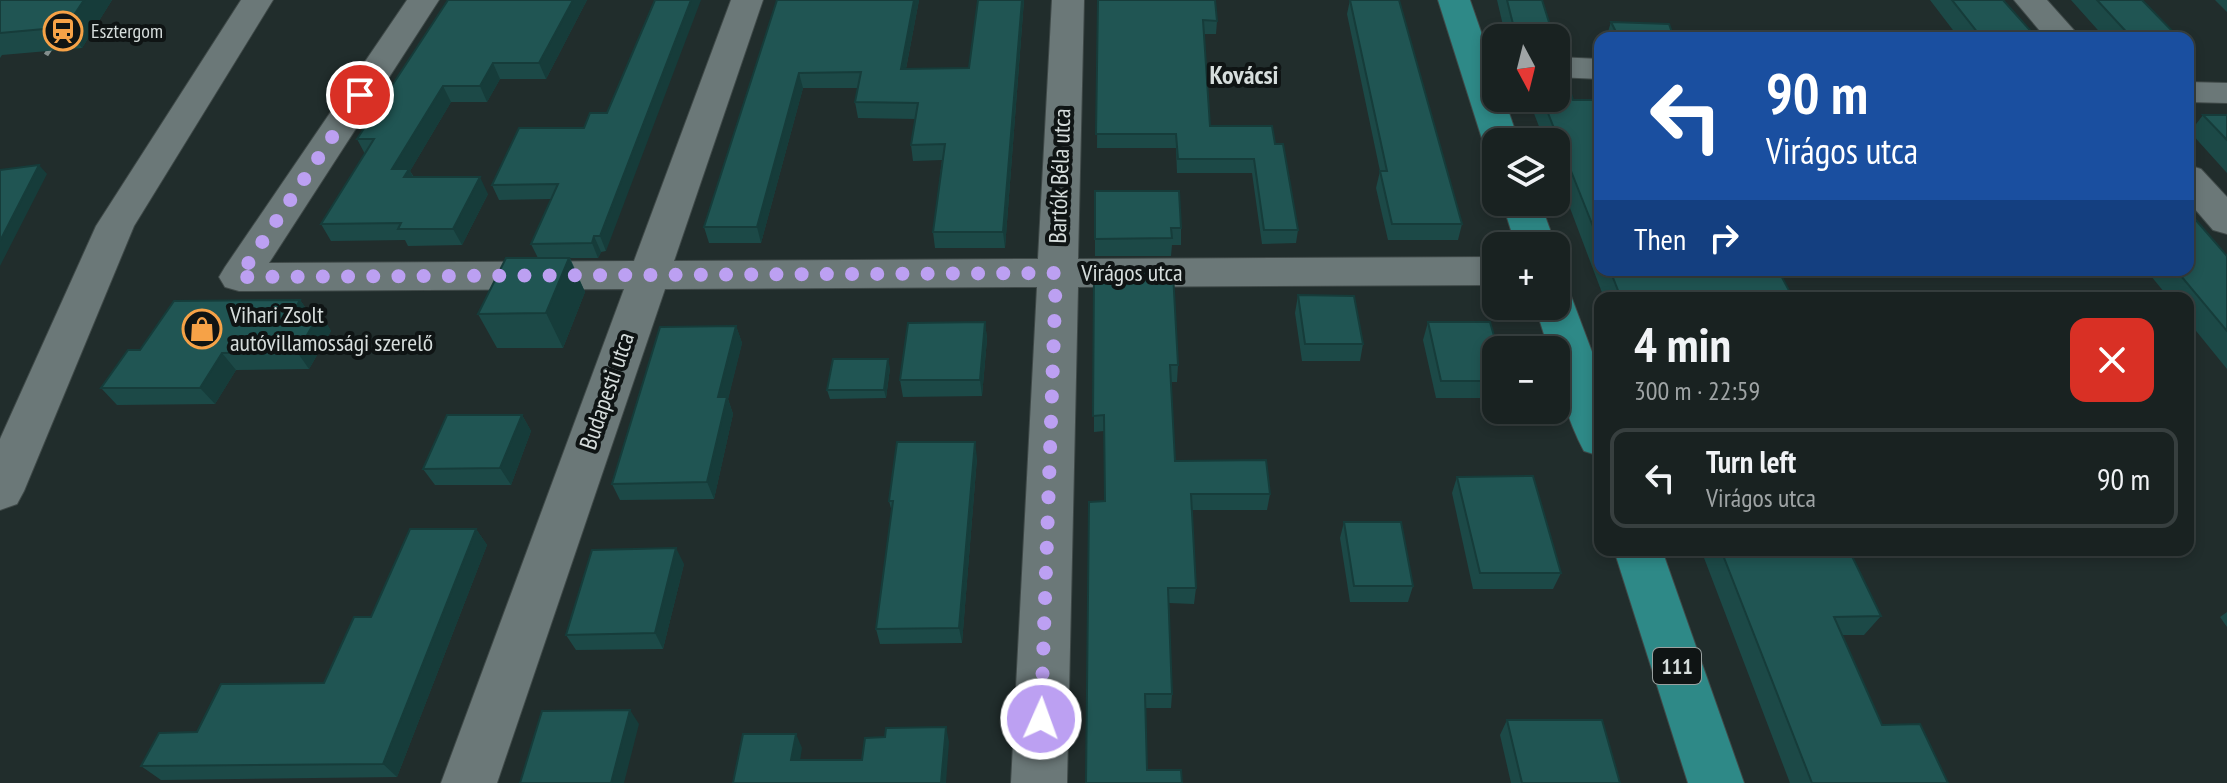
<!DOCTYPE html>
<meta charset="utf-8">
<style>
body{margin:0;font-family:"PT Sans Narrow",sans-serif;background:#262f2e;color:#f1f3f6;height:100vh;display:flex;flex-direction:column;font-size:30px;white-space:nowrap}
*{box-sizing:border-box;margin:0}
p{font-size:26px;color:#9fa4a5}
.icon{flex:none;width:44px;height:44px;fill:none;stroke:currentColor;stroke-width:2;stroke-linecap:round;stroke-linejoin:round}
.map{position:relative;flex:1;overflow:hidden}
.drawer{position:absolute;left:1594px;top:292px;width:600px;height:264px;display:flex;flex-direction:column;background:#192221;border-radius:16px;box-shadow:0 4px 12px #0003,0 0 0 2px #373f3f}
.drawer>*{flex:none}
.hud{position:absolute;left:1594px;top:32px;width:600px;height:244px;border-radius:16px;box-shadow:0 4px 12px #0003,0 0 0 2px #373f3f;background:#1a4fa0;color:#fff;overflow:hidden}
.needle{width:52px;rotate:173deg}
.fabs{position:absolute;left:1482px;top:24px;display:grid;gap:16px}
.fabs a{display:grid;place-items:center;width:88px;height:88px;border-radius:16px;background:#192221;box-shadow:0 4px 12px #0003,0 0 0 2px #373f3f;font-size:40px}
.pin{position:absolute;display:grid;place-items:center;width:68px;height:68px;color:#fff;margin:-34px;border:4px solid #fff;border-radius:50%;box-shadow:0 2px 8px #0007}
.me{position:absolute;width:88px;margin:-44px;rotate:2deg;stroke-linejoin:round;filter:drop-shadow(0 0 6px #0008)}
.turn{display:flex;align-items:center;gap:28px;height:168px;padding:0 40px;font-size:36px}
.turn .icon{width:104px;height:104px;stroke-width:2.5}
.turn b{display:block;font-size:56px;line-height:68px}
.then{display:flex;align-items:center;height:76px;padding:0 40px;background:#0003;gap:16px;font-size:30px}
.round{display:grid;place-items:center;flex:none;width:84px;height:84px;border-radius:16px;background:#262f2e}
.summary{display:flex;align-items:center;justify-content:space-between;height:136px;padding:0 40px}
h1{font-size:48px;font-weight:700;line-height:60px}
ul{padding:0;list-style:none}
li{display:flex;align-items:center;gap:24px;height:100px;margin:0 16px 12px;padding:0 24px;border:4px solid #373f3f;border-radius:16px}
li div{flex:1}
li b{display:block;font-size:30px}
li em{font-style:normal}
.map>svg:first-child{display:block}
</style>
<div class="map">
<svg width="2227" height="783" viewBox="0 0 2227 783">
<rect width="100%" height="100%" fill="#212d2c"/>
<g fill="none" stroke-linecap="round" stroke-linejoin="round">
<g stroke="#3f4948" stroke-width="2">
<path id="minor" d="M241,0H273L134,226L24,491L17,504L0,510V439L96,226Z
M407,0H439L269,263L634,261L731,0H763L674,261L1038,259L1052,0H1084L1078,259L1496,257V285L1078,287L1067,783H1011L1037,287L665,289L497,783H441L624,289L239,291L225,287L219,277L225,267Z
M2014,0H2047L2081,38H2046Z
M1556,57L1600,59V79L1556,77Z
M2188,82L2227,83V103L2188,102Z
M2188,165L2201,169L2227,197V234L2213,230L2188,201Z"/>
</g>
<g stroke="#3f4948" stroke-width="2">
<path id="primary" d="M1438,0H1470L1496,75V98H1504L1519,142H1496V152L1488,150L1483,142Z
M1502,202H1540L1556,246H1516Z
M1556,291L1571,296L1600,373V456L1584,451C1568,421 1556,383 1556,350H1549L1535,306H1556Z
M1614,550H1662L1744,783H1688Z"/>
</g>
<use href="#minor" fill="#6b7878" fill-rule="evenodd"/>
<use href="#primary" fill="#2e8987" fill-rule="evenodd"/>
<path stroke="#848e8d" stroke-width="5" stroke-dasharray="12 12" stroke-linecap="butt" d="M46,55L82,0"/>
</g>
<path fill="#1c4947" d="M0,0H112L82,48L2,55L0,58Z
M448,0H587L546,79H500L487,102H451L410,171L414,177L488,194L462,245L408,246L405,240L331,241L321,224L365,154L357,139Z
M777,0H919L906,69L969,68L978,0H1024L1005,248H935L933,232L942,160L913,161L911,145L915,119L858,118L855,102L858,88H803L761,243H709L704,227Z
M1098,0L1217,21L1216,34H1204L1210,126L1275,144L1298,230L1296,243L1262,244L1252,173H1177L1176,148H1097Z
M1350,0H1399L1462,224L1458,240H1388L1376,188L1380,171L1347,14Z
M1497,0H1542L1554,38H1506Z
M1930,0H2003L2037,38H1959Z
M2071,0H2142L2179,38H2105Z
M2215,0H2227V12Z
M1611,22L1674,38H1606Z
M2188,47L2194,53L2188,61Z
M1528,98H1556L1600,101V270H1778L1793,298H1604L1556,171V142H1545Z
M2203,115H2227V173L2190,132Z
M584,128L606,251L601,252L598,258H570L585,292L563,348H497L478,314L538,258L531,244L551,199L499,200L492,185Z
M1095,191L1181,228V245H1172L1171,256H1095Z
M2227,256V369L2188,321V298H2169L2146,270H2188Z
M1094,273L1178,365L1177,382H1171L1175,461L1270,494L1267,510H1191L1196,588L1194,604L1169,603L1172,694L1171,708H1146L1086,783L1105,501L1104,431L1094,432Z
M1298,295L1363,344L1360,361H1302L1295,313Z
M300,300L310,314L320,313L331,331L309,369L236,370L215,404L117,405L101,388L140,350Z
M985,322L987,339L982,396L903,397L900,380Z
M1428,322L1496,350V398H1436L1423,340Z
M736,326L742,343L728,399L733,414L714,499L620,500L612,484Z
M890,368L886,398L830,399L827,390Z
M522,415L531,431L511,485H435L423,469Z
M977,458L962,643L880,644L876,629L892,512L889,501Z
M1457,477L1561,573L1553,589H1473L1452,493Z
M1344,522L1413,586L1408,602H1350L1340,538Z
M476,529L487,545L397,777L161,780L141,766L197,732L324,683L371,617Z
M1701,550H1849L1881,616L1864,635H1842L1882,725L1948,783H1790Z
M684,564L663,649L576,650L566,635Z
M2227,612V627L2220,617Z
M1507,720L1620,783H1511L1500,735Z"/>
<path fill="#163c3a" d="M84,0H112L82,48L66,27Z
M573,0H587L546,79L539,63Z
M691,0H701L606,251L600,236Z
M914,0H919L903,84L901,69Z
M1022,0H1024L1005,248L1003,232Z
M493,63L500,79L487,102L480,86Z
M799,73L803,88L761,243L757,227Z
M443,86L451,102L410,171L418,186L392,169Z
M39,165L47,174L0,266V241Z
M480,177L488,194L462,245L453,229Z
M594,236L601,252L598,258L592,243Z
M569,258L585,292L563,348L546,313Z
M300,300L312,317L292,314Z
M320,313L331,331L309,369L297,352Z
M985,322L987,339L982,396L980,380Z
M736,326L742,343L728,399L733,414L714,499L707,482L718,397Z
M222,353L236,370L215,404L200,388Z
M888,359L890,368L886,398L884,390Z
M522,415L531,431L511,485L500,468Z
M975,442L977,458L962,643L959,628Z
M476,529L487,545L397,777L383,764Z
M676,548L684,564L663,649L655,633Z
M630,710L639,724L624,783H611Z
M946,727L949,742L946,783H941Z
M796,734L802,748L798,774L791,760Z"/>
<path fill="#205553" stroke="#163c3a" stroke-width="2" d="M0,0H84L66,27L0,33Z
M448,0H573L539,63H493L480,86H443L392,169H409L404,177H480L453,229H398L401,223L321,224L374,139H357Z
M655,0H691L600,236H594L592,243L531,244L558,184L492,185L519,128H584L590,113H607Z
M777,0H914L901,69L969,68L978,0H1022L1003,232H933L945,144L911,145L918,103L855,102L861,72L799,73L757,227H704Z
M1098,0H1215L1217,21L1203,20L1210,126H1272L1275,144H1283L1298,230H1264L1254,159H1178L1176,134H1096Z
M1350,0H1399L1462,224H1392L1380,171H1387Z
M1507,0H1542L1554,38H1519L1513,24Z
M1952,0H2003L2037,38H1982Z
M2097,0H2142L2179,38H2132Z
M1611,22L1669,24L1674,38H1619Z
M1556,45L1573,100H1599L1600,101V244L1542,98H1556Z
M2203,115H2227V140Z
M39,165L0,241V170Z
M1095,191H1179L1181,228H1171L1172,238L1095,239Z
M2188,211L2227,256V331L2176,270H2188Z
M506,258H569L546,313L478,314Z
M1610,270H1778L1793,298H1621Z
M1094,273H1173L1178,365H1170L1175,461L1266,460L1270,494H1191L1196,588H1168L1172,694H1145L1147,770H1181L1182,783H1086L1089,502L1105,501L1104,415L1093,416Z
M1298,295L1354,296L1363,344H1305Z
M300,300L292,314L320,313L297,352L222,353L200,388H101L128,350H140L174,301Z
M985,322L980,380H900L908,323Z
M1428,322H1490L1498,350H1496V381H1441Z
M736,326L718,397H727L707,482L612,484L660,327Z
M833,359H888L884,390H827Z
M447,415H522L500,468L423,469Z
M897,442H975L959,628L876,629L893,501H889Z
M1533,476L1561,573H1480L1457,477Z
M1344,522H1401L1413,586H1354Z
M410,529H476L383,764L141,766L159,733L197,732L221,684L324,683L354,617H371Z
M676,548L655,633L566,635L592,550Z
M1721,550H1849L1881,616L1834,617L1882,725L1920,724L1948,783H1812Z
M630,710L611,783H520L542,711Z
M1507,720H1602L1620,783H1522Z
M946,727L941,783H733L743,734H796L791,760H862L865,738L885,737L886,728Z"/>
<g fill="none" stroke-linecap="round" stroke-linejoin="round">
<path stroke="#bca0f2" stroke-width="14" stroke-dasharray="0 25.2" d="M360,95L239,277L1056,273L1041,719"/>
</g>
<defs>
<g id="station-ring" transform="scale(2)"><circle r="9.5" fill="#0f1414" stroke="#f6a247" stroke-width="1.5"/><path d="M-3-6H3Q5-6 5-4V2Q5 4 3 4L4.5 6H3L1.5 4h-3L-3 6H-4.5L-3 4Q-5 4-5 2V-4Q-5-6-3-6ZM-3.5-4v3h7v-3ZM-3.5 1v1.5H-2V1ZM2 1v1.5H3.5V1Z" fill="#f6a247"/></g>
<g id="shop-ring" transform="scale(2)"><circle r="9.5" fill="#0f1414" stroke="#f6a247" stroke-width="1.5"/><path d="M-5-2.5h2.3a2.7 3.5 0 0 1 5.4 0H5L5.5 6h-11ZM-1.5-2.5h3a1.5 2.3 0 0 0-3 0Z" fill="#f6a247"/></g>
</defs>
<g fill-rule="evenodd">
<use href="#station-ring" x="63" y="31"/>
<use href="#shop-ring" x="202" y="329"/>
</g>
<g text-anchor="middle" stroke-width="8" stroke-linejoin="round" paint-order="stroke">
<g font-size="20" fill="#d6dddc" stroke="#0f1414" text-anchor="start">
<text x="91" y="38">Esztergom</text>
</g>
<rect fill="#0f1414" stroke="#9aa1a0" stroke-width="2" x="1653" y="648" width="48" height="36" rx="6"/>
<g font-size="22" font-weight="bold" fill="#d6dddc">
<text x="1677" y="674">111</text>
</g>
<g font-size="24" fill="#d6dddc" stroke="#0f1414">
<text transform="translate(1060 176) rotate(-88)" y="8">Bartók Béla utca</text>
<text x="1132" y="281">Virágos utca</text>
<text transform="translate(607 391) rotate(-71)" y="8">Budapesti utca</text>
</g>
<g font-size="24" fill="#d6dddc" stroke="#0f1414" text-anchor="start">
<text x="230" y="323">Vihari Zsolt<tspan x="230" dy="28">autóvillamossági szerelő</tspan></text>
</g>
<g font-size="26" font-weight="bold" fill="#d6dddc" stroke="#0f1414">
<text x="1244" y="84">Kovácsi</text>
</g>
</g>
</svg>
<div class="fabs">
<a><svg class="needle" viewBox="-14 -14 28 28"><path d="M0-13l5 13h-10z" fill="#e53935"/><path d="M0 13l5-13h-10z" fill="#9fa4a5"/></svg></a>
<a><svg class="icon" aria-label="layers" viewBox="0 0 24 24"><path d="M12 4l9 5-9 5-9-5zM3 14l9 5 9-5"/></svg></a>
<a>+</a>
<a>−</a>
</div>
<div class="pin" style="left:360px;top:95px;background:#d93025"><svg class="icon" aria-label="arrive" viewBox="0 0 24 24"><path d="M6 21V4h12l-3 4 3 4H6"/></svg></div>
<svg class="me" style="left:1041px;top:719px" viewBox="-20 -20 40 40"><circle r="17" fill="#bca0f2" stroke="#fff" stroke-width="3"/><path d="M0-11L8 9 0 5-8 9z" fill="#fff"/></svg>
<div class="hud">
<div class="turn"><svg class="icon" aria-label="left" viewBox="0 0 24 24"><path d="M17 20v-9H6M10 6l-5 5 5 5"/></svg><div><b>90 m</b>Virágos utca</div></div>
<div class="then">Then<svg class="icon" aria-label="right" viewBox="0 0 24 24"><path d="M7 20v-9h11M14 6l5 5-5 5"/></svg></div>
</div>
<section class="drawer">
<div class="summary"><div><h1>4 min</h1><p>300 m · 22:59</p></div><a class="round" style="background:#d93025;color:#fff"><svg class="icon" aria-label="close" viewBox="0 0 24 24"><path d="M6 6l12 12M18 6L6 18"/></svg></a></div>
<ul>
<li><svg class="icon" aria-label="left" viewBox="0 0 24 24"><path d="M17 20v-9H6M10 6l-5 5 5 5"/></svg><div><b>Turn left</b><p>Virágos utca</p></div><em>90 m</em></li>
</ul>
</section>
</div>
